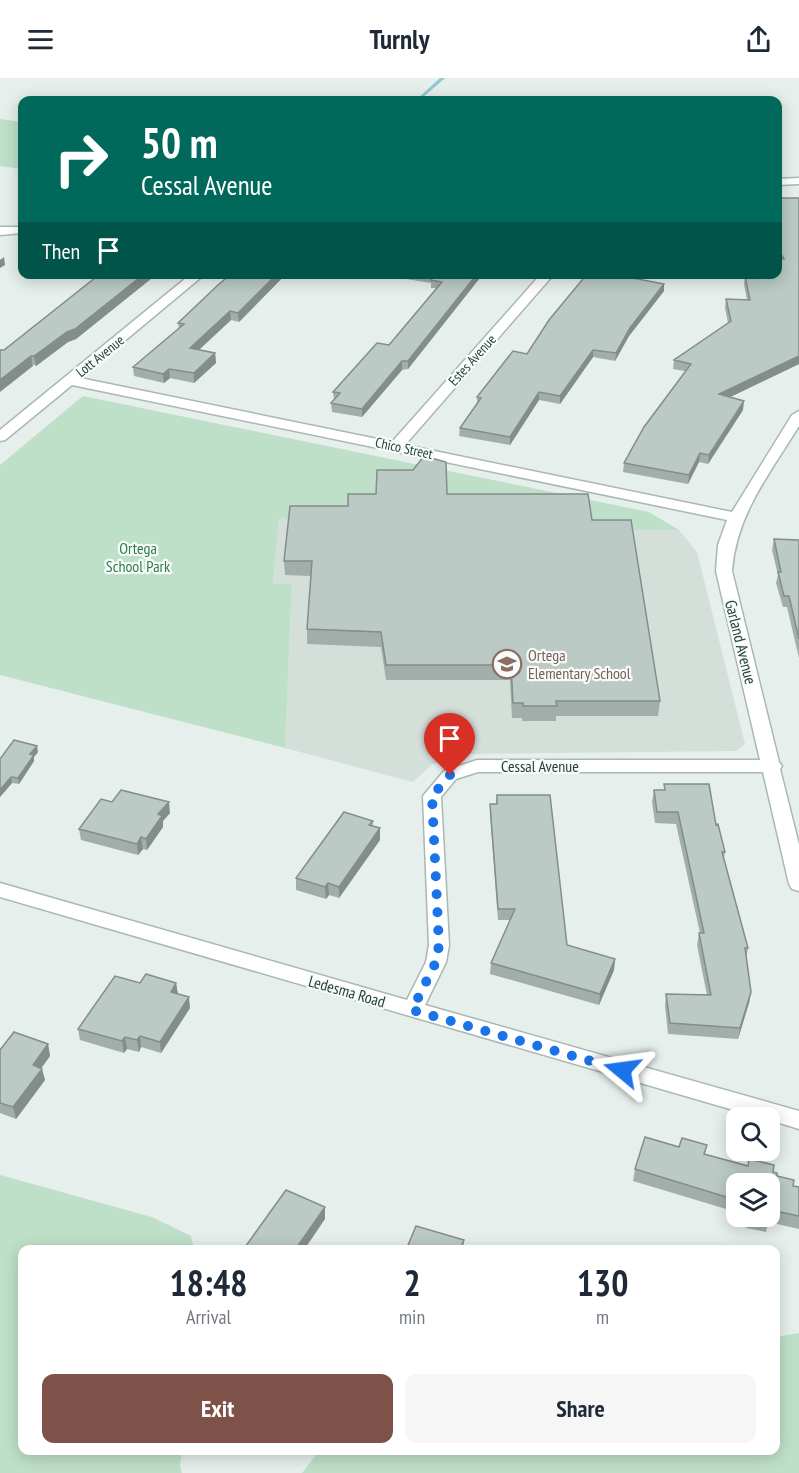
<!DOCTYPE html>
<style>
body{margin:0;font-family:"PT Sans Narrow",sans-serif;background:#f6f6f7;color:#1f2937;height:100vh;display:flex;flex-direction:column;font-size:22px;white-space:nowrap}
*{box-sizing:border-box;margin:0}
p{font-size:20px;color:#747a83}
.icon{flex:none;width:33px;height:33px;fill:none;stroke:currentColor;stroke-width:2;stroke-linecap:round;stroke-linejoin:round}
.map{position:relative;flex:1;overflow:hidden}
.details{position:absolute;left:18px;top:1167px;width:762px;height:210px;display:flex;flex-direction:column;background:#fff;border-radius:12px;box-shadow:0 3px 15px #0003}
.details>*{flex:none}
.banner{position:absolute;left:18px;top:18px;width:764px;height:183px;border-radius:12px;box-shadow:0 3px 15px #0003;background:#00695c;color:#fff;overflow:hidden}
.buttons{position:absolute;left:726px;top:1029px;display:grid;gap:12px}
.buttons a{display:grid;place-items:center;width:54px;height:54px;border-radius:12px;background:#fff;box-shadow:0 3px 15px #0003;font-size:30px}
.pin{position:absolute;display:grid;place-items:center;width:51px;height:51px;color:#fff;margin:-62px -26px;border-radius:50% 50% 50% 0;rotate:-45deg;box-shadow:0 0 6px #0007}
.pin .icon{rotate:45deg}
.me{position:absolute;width:66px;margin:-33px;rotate:286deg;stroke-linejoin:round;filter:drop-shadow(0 0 4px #0008)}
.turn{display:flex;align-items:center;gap:21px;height:126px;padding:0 24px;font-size:27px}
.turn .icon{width:78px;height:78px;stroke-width:2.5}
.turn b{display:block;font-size:42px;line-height:51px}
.then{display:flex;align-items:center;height:57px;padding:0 24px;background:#0003;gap:12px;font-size:22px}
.eta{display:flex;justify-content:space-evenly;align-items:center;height:102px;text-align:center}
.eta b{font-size:36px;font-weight:700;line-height:42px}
.cta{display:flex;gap:12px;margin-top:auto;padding:12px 24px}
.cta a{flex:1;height:69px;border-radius:12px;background:#7f5249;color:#fff;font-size:24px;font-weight:700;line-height:69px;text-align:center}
.cta a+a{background:#f6f6f7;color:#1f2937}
header{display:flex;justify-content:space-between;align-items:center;height:78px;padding:0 24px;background:#fff;font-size:27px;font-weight:700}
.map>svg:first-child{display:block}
</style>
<header><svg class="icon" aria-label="menu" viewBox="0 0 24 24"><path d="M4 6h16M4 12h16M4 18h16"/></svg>Turnly<svg class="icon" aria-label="share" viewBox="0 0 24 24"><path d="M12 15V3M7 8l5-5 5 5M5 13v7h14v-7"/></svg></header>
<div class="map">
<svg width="799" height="1395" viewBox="0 0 799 1395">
<rect width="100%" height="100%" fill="#e6efeb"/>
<path fill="#d4dfda" d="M279,440H340L339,451L679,452L697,474L745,666L737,673L462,676L431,687L413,704L285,670L292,506H273Z"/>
<path fill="#bfe0c8" d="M0,41L22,44V91L0,88Z
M83,318L649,434L679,452L339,451L340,440H279L273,506H292L285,670L0,597V387Z
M0,1097L152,1139L191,1158L194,1171L22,1172V1372L182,1373L180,1388L182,1395H0Z
M799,1255V1395H302L320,1372H776V1259Z"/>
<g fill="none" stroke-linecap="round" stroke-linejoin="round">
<path fill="#8ec9d4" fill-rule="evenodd" d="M440,0H445L420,22H416Z"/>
<g stroke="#a8b8b2" stroke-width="3">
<path id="street" d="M799,100V106L777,107V101Z
M0,149H22V155L0,157Z
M191,196H205L80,300L392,364L541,196H554L405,367L732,434L792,337L799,333V348C770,395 736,437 732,493L779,684L782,688L780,691L799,767V813L792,811L789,806L763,694H478L456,701L441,719L449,867L446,884L425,927L799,1033V1051L770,1042V1040H761L0,819V805L407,922L426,884L429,867L423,718L444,693L477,682H760L716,493L718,467L727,442L72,307L5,362L0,363V352Z"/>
</g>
<use href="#street" fill="#fff" fill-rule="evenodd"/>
</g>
<path fill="#a1aea9" d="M777,120L799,286L730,319L743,332L708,386L699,384L688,406L623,394L624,385L685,293L673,291L674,282L728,245L725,230L726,221L747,222L744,206L745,198H751L778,180Z
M100,196H157L76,261L68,264L36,288L4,272Z
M231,196H286L239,244L231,242L199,272L215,275L216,285L194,305L170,300L164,305L134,298L133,289L179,251L178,245Z
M406,196H483L408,291L402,292L362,339L332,334L331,325L334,322L333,314L389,267L436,210H431V205L406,201Z
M587,196H633L631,200L664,213L629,258L615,283L593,279L560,326L539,322L510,367L459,358L460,350L477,325V319L527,276Z
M447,416L592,442L660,623L658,638H556V643H522V640H512L510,602H386L381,569L307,566V551L311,498L285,497L284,483L348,428Z
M774,461L799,462V580L787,529H783L776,505L778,497L772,472Z
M38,674L34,679V683L19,706L12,705L0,719V681Z
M664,706L716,747L725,774L724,781L748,870L746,882L751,914L749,925L738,961L668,956L665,928L666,916L707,917L697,867L699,855H700L676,746L655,745L652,724L654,712H664Z
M497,717L567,867L615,881L614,892L599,927L490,896L491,885L510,842H498L490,737V726H496Z
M170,735L163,743V749L147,772L143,771L138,777L81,762L79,751Z
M373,743V748L380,762L339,820L329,817L326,821L296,812V800Z
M140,905H176L178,916L190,930L161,975L141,969L139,974L127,971L124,975L80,962L78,951Z
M48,966L50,978L41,990L45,1002L16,1041L0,1035V972Z
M707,1067L705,1076L773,1094L777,1098L793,1108L799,1109V1151L768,1144L766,1154L746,1150L747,1138H770L736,1106V1134L633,1103L635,1091L679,1069Z"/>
<path fill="#838d89" d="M4,179L5,187L0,190V182Z
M144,196H157L76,261L68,264L36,288L34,278Z
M277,196H286L239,244L238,235Z
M477,196H483L408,291V283Z
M664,206V213L629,258L615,283L616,275L630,250Z
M230,233L231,242L191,279L190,270Z
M593,272V279L560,326V318Z
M215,275L216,285L194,305V295Z
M31,278L33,288L0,314V302Z
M799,278V286L718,325L719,316Z
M402,283V292L362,339V331Z
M169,291L170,300L164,305L163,296Z
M539,314V322L510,367V359Z
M744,323L743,332L708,386L709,377Z
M700,375L699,384L688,406L689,397Z
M37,668L38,674L34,679V683L19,706L18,700L30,676Z
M11,699L12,705L0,719V712Z
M169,724L170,735L163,743V749L147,772L146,761L158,736Z
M380,750V762L339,820V809Z
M141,759L143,771L138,777L137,766Z
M328,805L329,817L326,821L325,809Z
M615,881L614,892L599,927L600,916Z
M176,905L178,917L171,914Z
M751,914L749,925L738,961L740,950Z
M189,919L190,930L161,975L160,964Z
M140,958L141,969L139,974L137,962Z
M125,959L127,971L124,975L122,963Z
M48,966L50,978L35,999L33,987Z
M42,991L45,1002L16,1041L13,1029Z
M325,1129V1141L304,1172H295Z
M464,1162L463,1172H460Z"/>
<path fill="#bbcac4" stroke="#838d89" stroke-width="1.5" d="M777,120H799V278L719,316L744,323L709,377L700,375L689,397L624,385L644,349L691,286L674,282L731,243L726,221L750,222L745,198H751V196H777V180L784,181L777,169Z
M100,196H144L75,251L67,254L34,278H31L0,302V272H4Z
M231,196H277L238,235L230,233L190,270L215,275L194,295L169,291L163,296L133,289L184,246L178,245L218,207Z
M426,196H477L408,283H402L362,331L331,325L340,315L333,314L377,265L389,267L442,204L431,202L435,198Z
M587,196H628L627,199L664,206L630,250L616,275L593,272L560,318L539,314L510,359L460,350L481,320L477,319L513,273L527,276L549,242Z
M424,378L446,384L447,416H588L592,442H631L660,623H556L557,628H523V625H513L511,587H386L381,554L307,551L312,483H284L290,428H348V416H376L377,392H413Z
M774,461L799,462V561L789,518H784L778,494H781Z
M14,662L37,668L30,676L34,677L18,700L11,699L0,712V681Z
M664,706H709L716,747L718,746L725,774H722L748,870H745L751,914L740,950L670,945L666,916L711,917L699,855H704L678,734H657L654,712H665Z
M121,712L169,724L158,736L162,738L146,761L141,759L137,766L79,751L101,721L112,724Z
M497,717H550L567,867L615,881L600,916L491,885L515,831H498L490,726H497Z
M344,734L373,743L369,747L380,750L339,809L328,805L325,809L296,800Z
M146,896L176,905L171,914L189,919L160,964L140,958L137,962L125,959L122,963L78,951L115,898L140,905Z
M14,954L48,966L33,987L42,991L13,1029L0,1025V972Z
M645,1059L679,1069L682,1060L707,1067L704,1076L748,1088L749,1081L774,1087L773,1094L777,1095V1098L794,1102L793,1108L799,1109V1138L770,1132V1137V1106H736V1122L635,1091Z
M286,1112L325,1129L295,1172H243Z
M750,1138H769L768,1143Z
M416,1148L464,1162L460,1172H406Z"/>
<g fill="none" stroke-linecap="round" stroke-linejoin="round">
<path stroke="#1a73e8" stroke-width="10" stroke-dasharray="0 18" d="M450,697L432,718L439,867L436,884L412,932L622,992"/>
</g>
<defs>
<g id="school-ring" transform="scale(1.5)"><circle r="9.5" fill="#f7fbf9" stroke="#8d6e63" stroke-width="1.5"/><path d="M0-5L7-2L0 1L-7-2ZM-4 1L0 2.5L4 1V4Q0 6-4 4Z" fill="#8d6e63"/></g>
</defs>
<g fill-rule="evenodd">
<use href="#school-ring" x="507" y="586"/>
</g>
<g text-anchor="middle" stroke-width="4.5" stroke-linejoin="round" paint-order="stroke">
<g font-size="14" fill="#24423a" stroke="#f7fbf9">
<text transform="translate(100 278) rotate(-39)" y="5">Lott Avenue</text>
<text transform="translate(472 282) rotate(-48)" y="5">Estes Avenue</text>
<text transform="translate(404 370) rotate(12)" y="5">Chico Street</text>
</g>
<g font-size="16" fill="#2d7a4b" stroke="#f7fbf9">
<text x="138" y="476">Ortega<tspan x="138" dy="18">School Park</tspan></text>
</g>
<g font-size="16" fill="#24423a" stroke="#f7fbf9">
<text transform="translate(741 564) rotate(76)" y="6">Garland Avenue</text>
<text x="540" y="694">Cessal Avenue</text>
<text transform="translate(347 913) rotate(16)" y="6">Ledesma Road</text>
</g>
<g font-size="16" fill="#785e54" stroke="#f7fbf9" text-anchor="start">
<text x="528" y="583">Ortega<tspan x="528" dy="18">Elementary School</tspan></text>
</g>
</g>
</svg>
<div class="buttons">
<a><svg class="icon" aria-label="search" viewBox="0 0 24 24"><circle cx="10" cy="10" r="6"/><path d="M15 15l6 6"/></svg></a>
<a><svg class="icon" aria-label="layers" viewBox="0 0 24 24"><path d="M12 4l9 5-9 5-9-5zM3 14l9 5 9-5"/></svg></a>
</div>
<div class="pin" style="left:450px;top:697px;background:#d93025"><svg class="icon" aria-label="arrive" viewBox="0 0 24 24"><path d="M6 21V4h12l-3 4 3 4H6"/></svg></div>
<svg class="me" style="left:622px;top:992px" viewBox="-20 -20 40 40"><path d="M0-17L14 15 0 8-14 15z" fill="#1a73e8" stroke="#fff" stroke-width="4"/></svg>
<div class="banner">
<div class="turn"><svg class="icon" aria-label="right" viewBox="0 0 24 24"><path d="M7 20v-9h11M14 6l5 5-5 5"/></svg><div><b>50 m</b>Cessal Avenue</div></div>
<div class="then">Then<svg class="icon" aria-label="arrive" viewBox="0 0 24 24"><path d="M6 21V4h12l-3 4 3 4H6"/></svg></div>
</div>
<section class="details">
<div class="eta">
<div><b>18:48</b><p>Arrival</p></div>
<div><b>2</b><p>min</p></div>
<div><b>130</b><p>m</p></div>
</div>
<div class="cta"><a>Exit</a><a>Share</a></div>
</section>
</div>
